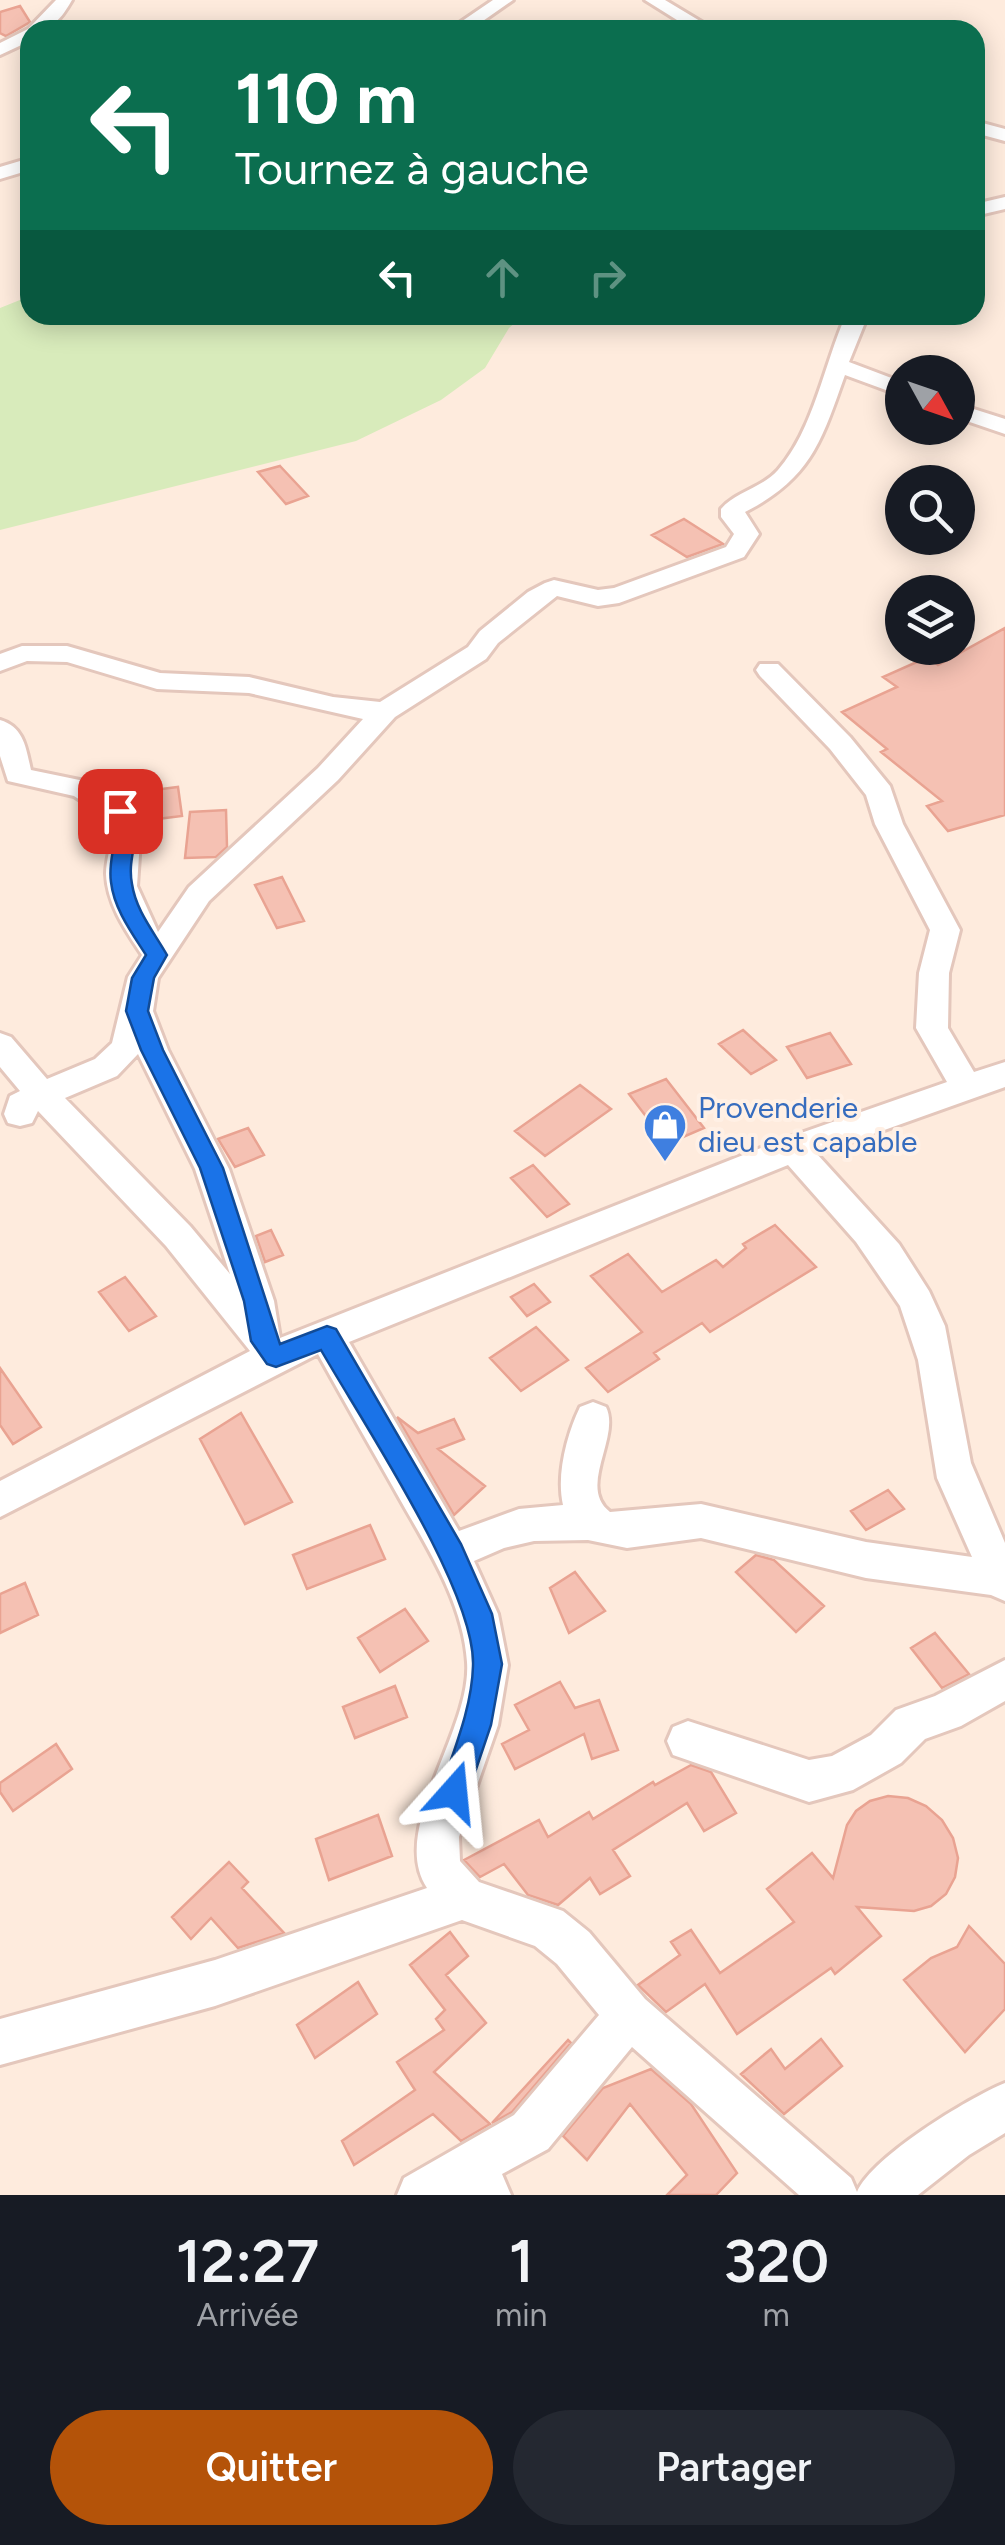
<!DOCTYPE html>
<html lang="fr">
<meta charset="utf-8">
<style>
body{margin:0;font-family:Figtree,sans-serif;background:#242831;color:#f1f3f6;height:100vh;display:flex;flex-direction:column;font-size:38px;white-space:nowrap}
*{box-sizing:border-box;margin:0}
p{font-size:32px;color:#9ea1a6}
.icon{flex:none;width:55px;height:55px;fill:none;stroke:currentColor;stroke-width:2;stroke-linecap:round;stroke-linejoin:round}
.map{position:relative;height:2195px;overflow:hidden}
.side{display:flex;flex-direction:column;background:#171b24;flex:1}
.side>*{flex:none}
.top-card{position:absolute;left:20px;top:20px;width:965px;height:305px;border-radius:30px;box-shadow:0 5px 25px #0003;background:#0b6e4f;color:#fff;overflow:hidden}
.needle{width:65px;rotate:130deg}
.fabs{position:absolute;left:885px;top:355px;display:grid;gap:20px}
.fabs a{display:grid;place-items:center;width:90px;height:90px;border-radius:50%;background:#171b24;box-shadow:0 5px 25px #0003;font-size:50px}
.pin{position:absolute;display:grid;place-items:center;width:85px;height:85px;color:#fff;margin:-42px;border-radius:20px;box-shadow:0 5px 15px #0006}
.me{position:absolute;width:110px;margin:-55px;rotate:18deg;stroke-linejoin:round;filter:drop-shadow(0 0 8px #0008)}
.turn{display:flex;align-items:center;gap:35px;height:210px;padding:0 50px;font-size:45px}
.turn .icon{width:130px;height:130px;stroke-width:2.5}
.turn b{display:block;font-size:70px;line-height:85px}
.lanes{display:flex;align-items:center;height:95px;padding:0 50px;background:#0003;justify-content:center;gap:50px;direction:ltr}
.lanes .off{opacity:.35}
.eta{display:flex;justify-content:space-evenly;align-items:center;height:170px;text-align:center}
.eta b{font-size:60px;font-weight:600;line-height:70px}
.primary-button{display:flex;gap:20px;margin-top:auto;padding:20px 50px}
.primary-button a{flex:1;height:115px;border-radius:60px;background:#b45309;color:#fff;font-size:40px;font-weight:600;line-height:115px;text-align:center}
.primary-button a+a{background:#242831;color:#f1f3f6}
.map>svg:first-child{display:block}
</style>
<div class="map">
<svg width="1005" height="2195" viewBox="0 0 1005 2195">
<rect width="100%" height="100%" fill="#feebdd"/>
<path fill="#d8ebbb" d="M30,296V315H524L509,328L485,368L441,400L356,441L0,530V308Z"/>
<path fill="#f5c1b3" stroke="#e9a392" stroke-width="2.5" d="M20,6L30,22L6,36L0,33V12Z
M280,466L308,496L286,504L258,472Z
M684,519L723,544L687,557L652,535Z
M1005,628V815L948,831L927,806L942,801L881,752L887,749L842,712L897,687L883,677L928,657L938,665Z
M178,787L182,816L157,819L153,790Z
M226,810L227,847L216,857L185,858L190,812Z
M282,877L304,921L277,928L255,885Z
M743,1030L776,1060L751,1074L719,1044Z
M830,1033L851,1064L807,1078L787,1047Z
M666,1079L704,1128L667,1144L629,1094Z
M580,1085L611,1109L545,1156L515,1131Z
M248,1128L264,1155L235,1167L218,1139Z
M533,1165L569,1204L547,1217L511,1178Z
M775,1225L816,1267L710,1332L702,1323L654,1353L659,1359L608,1392L586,1368L642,1332L591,1276L628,1254L662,1292L716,1260L723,1267L746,1248L743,1244Z
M271,1230L283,1255L265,1262L256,1236Z
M125,1277L156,1316L129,1331L99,1292Z
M534,1284L550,1302L527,1316L511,1297Z
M536,1327L568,1360L521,1391L490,1358Z
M0,1368L41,1427L13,1444L0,1425Z
M241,1413L292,1502L245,1524L200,1439Z
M397,1417L418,1433L454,1419L464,1439L438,1449L485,1486L454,1515Z
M888,1490L904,1509L866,1530L851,1511Z
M370,1525L385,1559L307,1589L293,1555Z
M756,1555L774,1560L824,1606L796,1632L736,1572Z
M575,1572L605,1611L569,1633L550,1588Z
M25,1583L38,1615L0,1633V1594Z
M405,1609L428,1641L380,1672L358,1638Z
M935,1633L969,1674L942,1688L911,1648Z
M560,1682L575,1708L599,1700L618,1750L592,1759L584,1734L515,1769L502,1744L529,1730L515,1705Z
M395,1686L407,1717L355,1738L343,1707Z
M56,1744L72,1769L13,1811L0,1792V1783Z
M691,1765L711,1772L736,1813L704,1831L687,1803L613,1850L630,1876L600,1894L590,1878L558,1905L528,1895L504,1864L480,1877L464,1860L539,1820L548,1837L589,1812L593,1819L653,1782L655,1785Z
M888,1796L908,1798L926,1806L942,1820L953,1838L958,1858L955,1877L946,1894L931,1906L914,1911L857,1907L881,1936L835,1974L831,1968L737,2034L705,1984L666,2012L638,1985L680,1955L671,1942L691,1930L720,1973L794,1922L767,1889L812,1853L833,1878L847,1825L856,1811L870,1801Z
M378,1815L392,1856L329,1880L316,1839Z
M229,1862L248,1882L242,1888L284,1933L238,1948L211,1918L191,1939L172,1917Z
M969,1926L1005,1964V2009L965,2052L904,1980L931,1958L957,1947Z
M450,1932L468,1956L446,1975L486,2023L434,2072L490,2124L461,2141L433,2114L354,2165L342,2141L415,2090L397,2062L444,2030L436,2019L445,2010L410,1965Z
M358,1982L377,2014L315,2058L297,2025Z
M821,2039L842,2066L784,2114L741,2074L771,2049L785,2069Z
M568,2040L571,2043L512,2112L492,2123Z
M651,2069L691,2104L737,2173L716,2195H667L687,2175L630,2104L587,2160L563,2136L603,2088Z"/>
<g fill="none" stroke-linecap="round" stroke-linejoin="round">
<g stroke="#e4c7bc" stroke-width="6">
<path id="street" d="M56,0H72C61,19 53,30 30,30V41L0,55V43L28,29Z
M493,0H513L470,30H449Z
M645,0H665L715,30H693Z
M975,121L1005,129V141L975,133Z
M30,158V170L0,179V167Z
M1005,197V209L975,216V204Z
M846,315H868L849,362L902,382V396L845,375C821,442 811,478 745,512L759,534L744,557L619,603L598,606L557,596L498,643L486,659L395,717L338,780L209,901L158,978L153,1011L168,1050L229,1169L274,1301L280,1338L781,1140L947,1082L916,1028L919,973L930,930L875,824L866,795L830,749L760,676L756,670L760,664H778L850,737L890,786L903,824L960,930L949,973L948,1028L974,1072L1005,1062V1087L817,1154L899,1244L929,1291L945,1326L971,1463L1005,1543V1601L991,1595L866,1578L701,1538L627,1548L588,1540L534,1541L504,1548L474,1561L498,1614L508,1665L498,1725L459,1837L460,1861L479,1882L563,1911L589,1932L645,1999L851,2178L857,2192C872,2157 968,2098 1005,2083V2133L969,2155L918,2195H799L632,2047L548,2149L502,2174L511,2195H397L404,2178L514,2115L599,2015L557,1964L535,1946L462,1920L215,2006L0,2065V2019L215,1960L427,1888C388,1830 472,1731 467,1662C463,1601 426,1546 397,1494C371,1448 344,1401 318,1354L0,1517V1481L250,1351L166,1246L38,1111L32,1123L20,1126L8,1123L4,1114L10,1096L20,1091L0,1067V1033L11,1037L47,1079L95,1059L112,1043L128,977L142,955C126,931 107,904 106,874C106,855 116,837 109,819L74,796L8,781L0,756V720C24,727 26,748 31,770L94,783L132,807L141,825L137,886L158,932L189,887L318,768L363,719L249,693L157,689L67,662L27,661L0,671V654L22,646H67L160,673L249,677L333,697L380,702L468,647L480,631L528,592L545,583L554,580L598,590L614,588L726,547L734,534L721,517V509C735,492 762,488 778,470C814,429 824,364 846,315ZM138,1054L195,1169L230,1274L190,1226L65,1098L117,1076ZM788,1165L856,1242L900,1306L918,1360L937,1478L972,1557L866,1542L701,1504L610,1512C577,1487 621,1437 606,1407L593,1402L580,1407C567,1434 556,1475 563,1505L519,1509L459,1531L349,1342Z
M958,404L1005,419V434L958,418Z
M1005,1660V1701L961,1726L925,1739L901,1763L853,1790L809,1802L673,1755L667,1741L673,1727L688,1721L809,1760L832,1756L871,1735L896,1710L935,1696Z"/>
</g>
<use href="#street" fill="#fff" fill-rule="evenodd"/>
</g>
<path fill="#1a73e8" stroke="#114b97" stroke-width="2.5" d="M120,805L127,807C145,838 126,853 132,884C136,911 154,932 167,955L154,978L148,1011L163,1050L223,1168L280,1344L327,1326L336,1329L461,1544L492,1614L502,1664L491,1725L465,1802L454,1806L444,1802L440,1792C453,1752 472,1708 473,1666C476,1591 361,1420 321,1350L276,1367L267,1364L251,1341L244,1301L200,1168L141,1050L126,1011L132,978L146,955C132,933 114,909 111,882C107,856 122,837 110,811Z"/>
<defs>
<g id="shop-pin" transform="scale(2.25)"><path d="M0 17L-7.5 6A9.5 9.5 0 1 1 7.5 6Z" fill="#3f7fe0" stroke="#fff0e5"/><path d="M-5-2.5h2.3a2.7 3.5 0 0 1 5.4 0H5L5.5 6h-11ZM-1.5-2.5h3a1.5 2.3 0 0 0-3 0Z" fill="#fff"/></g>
</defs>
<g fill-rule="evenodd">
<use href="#shop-pin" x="665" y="1125"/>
</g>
<g text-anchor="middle" stroke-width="8" stroke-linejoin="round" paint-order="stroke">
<g font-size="30" fill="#366cbe" stroke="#fff0e5" text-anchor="start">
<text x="698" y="1118">Provenderie<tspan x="698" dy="34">dieu est capable</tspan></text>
</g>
</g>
</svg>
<div class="fabs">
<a><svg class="needle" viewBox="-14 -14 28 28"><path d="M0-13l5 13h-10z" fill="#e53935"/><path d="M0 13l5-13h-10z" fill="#9ea1a6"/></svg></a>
<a><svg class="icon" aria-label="search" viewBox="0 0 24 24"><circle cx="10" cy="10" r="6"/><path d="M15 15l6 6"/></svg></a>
<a><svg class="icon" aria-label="layers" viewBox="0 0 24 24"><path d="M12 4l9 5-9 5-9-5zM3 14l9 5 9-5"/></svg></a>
</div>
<div class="pin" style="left:120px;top:811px;background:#d93025"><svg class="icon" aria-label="arrive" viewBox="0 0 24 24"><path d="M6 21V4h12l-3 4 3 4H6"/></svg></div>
<svg class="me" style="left:454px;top:1792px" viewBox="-20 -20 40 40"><path d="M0-17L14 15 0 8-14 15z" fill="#1a73e8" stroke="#fff" stroke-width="4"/></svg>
<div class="top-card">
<div class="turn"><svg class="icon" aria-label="left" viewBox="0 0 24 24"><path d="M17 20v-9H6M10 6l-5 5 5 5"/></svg><div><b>110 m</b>Tournez à gauche</div></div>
<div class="lanes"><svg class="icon" aria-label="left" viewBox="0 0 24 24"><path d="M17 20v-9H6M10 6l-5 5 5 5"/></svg><svg class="icon off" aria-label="ahead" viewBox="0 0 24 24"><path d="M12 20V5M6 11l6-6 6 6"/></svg><svg class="icon off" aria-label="right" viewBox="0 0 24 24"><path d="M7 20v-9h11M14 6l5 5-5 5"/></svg></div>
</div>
</div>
<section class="side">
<div class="eta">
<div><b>12:27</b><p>Arrivée</p></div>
<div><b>1</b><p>min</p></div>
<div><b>320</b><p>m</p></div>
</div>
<div class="primary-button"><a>Quitter</a><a>Partager</a></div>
</section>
